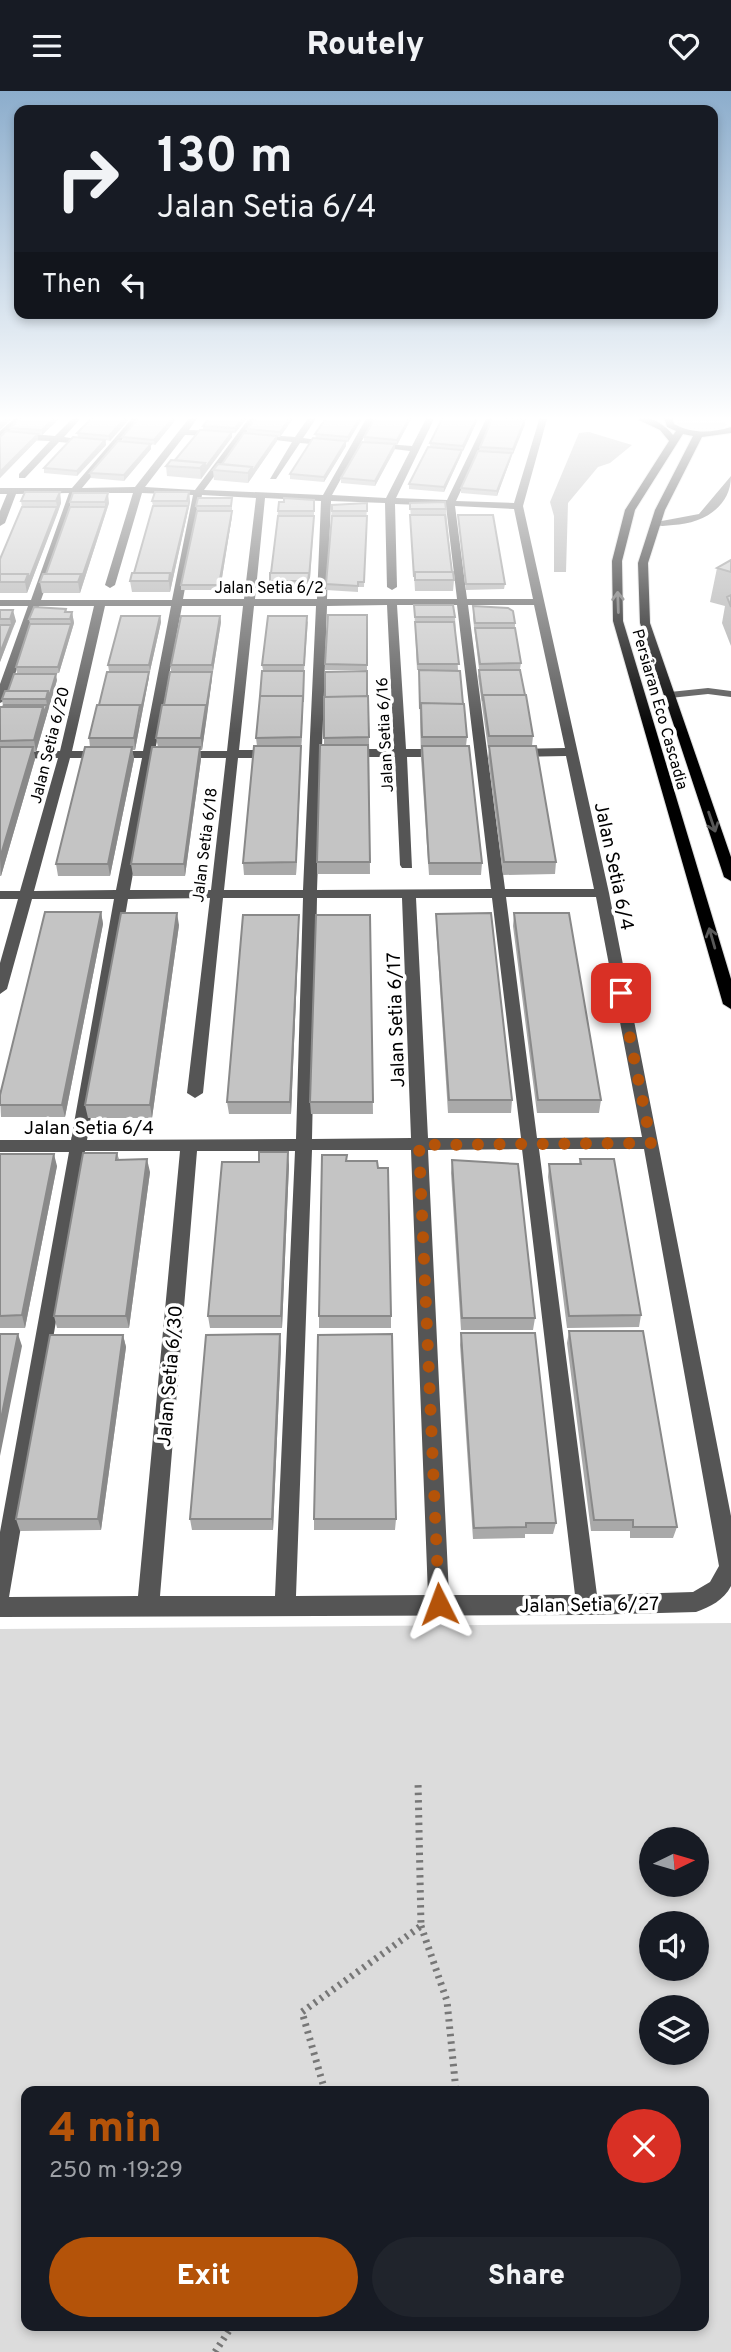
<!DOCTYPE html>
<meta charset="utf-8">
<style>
body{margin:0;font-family:Overpass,sans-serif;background:#20242c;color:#f1f3f6;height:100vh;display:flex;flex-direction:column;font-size:26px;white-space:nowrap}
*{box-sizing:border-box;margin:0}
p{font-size:23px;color:#9ea1a6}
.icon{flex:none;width:38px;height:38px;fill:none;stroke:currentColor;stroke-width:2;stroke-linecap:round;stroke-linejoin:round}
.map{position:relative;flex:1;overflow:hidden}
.side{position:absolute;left:21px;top:1995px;width:688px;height:245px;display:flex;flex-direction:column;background:#171b24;border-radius:14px;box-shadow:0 4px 10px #0003}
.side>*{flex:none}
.hud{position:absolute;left:14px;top:14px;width:704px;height:214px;border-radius:14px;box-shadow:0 4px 10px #0003;background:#171b24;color:#f1f3f6;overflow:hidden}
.needle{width:46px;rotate:85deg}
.controls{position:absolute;left:639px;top:1736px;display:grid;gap:14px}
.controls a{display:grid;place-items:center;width:70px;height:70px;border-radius:50%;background:#171b24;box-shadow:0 4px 10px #0003;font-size:35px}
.pin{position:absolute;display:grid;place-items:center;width:60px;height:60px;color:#fff;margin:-30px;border-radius:14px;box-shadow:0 4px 10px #0006}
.me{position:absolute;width:77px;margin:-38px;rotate:357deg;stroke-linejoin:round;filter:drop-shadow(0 0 5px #0008)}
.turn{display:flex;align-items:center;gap:24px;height:147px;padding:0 28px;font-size:32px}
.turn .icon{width:91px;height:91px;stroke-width:2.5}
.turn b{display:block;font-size:49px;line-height:60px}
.then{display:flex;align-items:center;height:66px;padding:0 28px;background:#0003;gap:14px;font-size:26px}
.round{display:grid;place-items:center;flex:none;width:74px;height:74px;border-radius:37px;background:#20242c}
.overview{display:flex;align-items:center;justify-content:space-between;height:119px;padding:0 28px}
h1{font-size:42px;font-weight:800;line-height:52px;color:#b45309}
.action{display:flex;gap:14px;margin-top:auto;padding:14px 28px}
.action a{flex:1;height:80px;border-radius:42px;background:#b45309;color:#fff;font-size:28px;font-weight:800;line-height:80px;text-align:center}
.action a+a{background:#20242c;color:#f1f3f6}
header{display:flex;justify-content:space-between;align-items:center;height:91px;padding:0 28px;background:#171b24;font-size:32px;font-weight:800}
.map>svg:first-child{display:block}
</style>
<header><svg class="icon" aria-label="menu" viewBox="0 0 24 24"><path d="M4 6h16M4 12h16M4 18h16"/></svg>Routely<svg class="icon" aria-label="heart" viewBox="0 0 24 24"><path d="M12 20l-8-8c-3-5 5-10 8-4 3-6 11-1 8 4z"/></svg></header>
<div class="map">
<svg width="731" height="2261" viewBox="0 0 731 2261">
<rect width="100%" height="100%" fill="#fff"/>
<path fill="#dcdcdc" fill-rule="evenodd" d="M679,326H718L727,334C714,345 693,341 678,334L676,328Z
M731,1532V2261H0V1538ZM651,1748H696V1794H651ZM696,1832V1878H651V1832ZM651,1916H696V1962H651ZM26,2000H704V2235H26Z"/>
<path fill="#a3a3a3" d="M589,341L632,354L610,372L598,376L568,412L566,481H554V425L550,411L579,342Z"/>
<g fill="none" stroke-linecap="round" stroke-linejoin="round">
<g stroke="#dbdbdb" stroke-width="2">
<path id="major" d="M639,326C653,326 665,334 673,344L676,340L667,336L664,326H672L674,333C693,343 711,342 731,336V342L702,346L665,419L648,472L650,532L731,766V790L724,786L640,532L638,472L655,419L693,345L683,343L635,419L622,470L623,530L731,888V918L723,913L613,530L612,470L625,419L669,350L660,339L639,329Z"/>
</g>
<path stroke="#777" stroke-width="7" stroke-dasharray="2.5 5" stroke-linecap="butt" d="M421,1835L447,1910L456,2000
M325,2000L302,1921L421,1835L418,1690
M215,2261L232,2235"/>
<path fill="#555" fill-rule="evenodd" d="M16,326H24L9,341L55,345L74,326H82L64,346L97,351L93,354L59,351L25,387H19V383L50,350L0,348V340Z
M133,326H141L82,397L135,396L190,326H198L189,339L220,340L223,345L185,344L145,396L195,399L250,326H258L204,399L323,404L367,326H375L332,404L386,407L410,360L369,355L373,352L412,355L427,326H435L396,407L447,409L487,326H495L456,410L514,412L539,329L536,326L547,328L523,415L609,802L731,1425V1495C724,1509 710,1516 696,1521L587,1524L0,1526V1441L69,1061H0V1049H71L114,808H32L7,898L0,903V872L18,808H0V800H20L58,667L0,668V660H60L94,515H39L6,609L0,612V593L28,515H0V509H31L69,402L16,403L5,432L0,435V420L7,403H0V397H72ZM79,402H133L105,494L110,497L115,494L142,402L193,404L172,509H41ZM202,404L256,407L244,508H183ZM265,407L321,410L317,508H255ZM331,410L385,412L387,496L392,499L397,496L395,413L446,415L457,508H327ZM455,415L514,418L533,508H467ZM387,514L394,658H346L340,662L346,666H395L400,774L402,777H412L407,666H444L450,662L444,658H406L397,514H457L491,798L317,799L327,515ZM468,514H534L565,657L514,658L508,662L514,666L566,665L594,798H505ZM105,515H171L143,660H72ZM182,515H243L227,660H155ZM254,515H316L303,799H224L238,667H276L282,663L276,659H239ZM70,667H142L116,799L34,800ZM154,667H226L211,799H130ZM506,806H596L642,1046L537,1047ZM210,807L187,1002L195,1007L203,1002L223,807H303L296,1048L87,1049L128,808ZM317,807H402L411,1047L312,1048ZM416,807H492L521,1047H428ZM522,1058L575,1504H449L428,1059ZM539,1058H644L719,1475L710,1491L693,1501L597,1504ZM312,1059H411L428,1504L296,1505ZM85,1060H180L138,1505L9,1506ZM197,1060H295L275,1505H160Z
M309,326H317L303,347L339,352L335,355L300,352L276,388H270L292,351L250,346L254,343L295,346Z
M731,385C731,417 701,433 673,434C665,435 658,436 651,432L699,423Z
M708,597L731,600V606L708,603L670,607L664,604L670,601Z"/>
<use href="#major" fill="#000" fill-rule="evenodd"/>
</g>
<path fill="#a9a9a9" d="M61,326L42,344H38V348L0,387V346L11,341L10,337Z
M93,326H131L110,350L106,349V354L77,385L44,382V377L78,346L77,342Z
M140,326H178L155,354L151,353V358L124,390L91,387L90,382L123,350L122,346Z
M210,326H248L235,342H232V346L201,388L167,385L166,375L175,369L203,339V335Z
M294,326L280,346H277V350L248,392L214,389L213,379L222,373L247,342V338Z
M327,326H363L348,351H346V355L324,391L290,388V383L316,347L315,343Z
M412,326L397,354H395V358L375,395L341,392V387L364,351V346Z
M479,326L463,360H462L461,364L444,401L409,398V393L430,356V352Z
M525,333L513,363H511V367L497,405L461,402V397L479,360L480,356Z
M60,401L61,412L27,502H0V468L22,416L21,410Z
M189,401L190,411L170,501H132L130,490L134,482L153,415L152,410Z
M73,402L109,412L80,502H42L40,491L46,483L70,416V411Z
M232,407V425L220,499H181V494L197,420L196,415Z
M314,409V430L309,501H270V490L278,420Z
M367,412L364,496H358V501L326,499L332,414Z
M410,412L446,418L452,481L454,489L453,500H415Z
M458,424L505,493L504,498L466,499Z
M731,469V555L722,532L725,515L710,511L717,477Z
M414,514L455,526L458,579H417Z
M473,515L515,532V537L521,572L520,578H479L473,527Z
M66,518L67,521H72L74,532L59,582H17L16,576L30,533L29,528Z
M0,519L16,530L0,571Z
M367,524V579H325V573Z
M160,525L161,531L150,580H109L108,574Z
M220,525L221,531L213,580H171V574Z
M308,530L304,580L263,579L262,574Z
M479,579L533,645L532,655L556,771L555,783L503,784L488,667L489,657H488L478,585Z
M419,585L467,646L466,655L482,772L481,784H429L421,667Z
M149,586L135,659H132L134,668L110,785H58L56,773L90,656L89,647L99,614Z
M304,586L296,784H244L243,772L257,655L256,647Z
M212,587L202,659H200L201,668L185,785H133L131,773L158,656L156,647L164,614Z
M57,589L36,661H34L35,668L1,785H0V616H3L2,608L8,600Z
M324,606L369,646L370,783H317V771L324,654Z
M101,821L103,833L65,1026H1L0,1004Z
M514,822L601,1009L599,1022H537L513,835Z
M436,823L512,1009L511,1022H448L436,835Z
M299,824V836L291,1023H229L227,1011Z
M370,824L373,1023H311L310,1011Z
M179,834L152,1027H88L85,1014Z
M117,1062L119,1068L150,1081L129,1237H57L54,1225Z
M0,1063L57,1075L25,1237H0Z
M580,1068L641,1224L639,1236L567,1237L548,1086L549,1073H579Z
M452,1069L535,1227L533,1239H461L451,1082Z
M347,1070L391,1225V1237H319V1225Z
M289,1074L282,1237H210L208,1225Z
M569,1240L677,1436L673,1447H630V1440H591L567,1252Z
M461,1242L556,1432L553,1443H525V1447L473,1448L460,1254Z
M123,1244L126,1256L101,1439L20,1440L16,1428Z
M281,1256L273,1439H192L190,1428Z
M314,1428H396L395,1439H314Z"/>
<path fill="#898989" d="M8,326H14L0,339V333Z
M55,326H61L42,344V339Z
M126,326H131L110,350L109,345Z
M174,326H178L155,354L154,349Z
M244,326H248L235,342V337Z
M290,326H294L280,346V341Z
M360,326H363L348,351V346Z
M410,326H412L397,354V349Z
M477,326H479L463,360V355Z
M525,328V333L513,363V358Z
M232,341V346L201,388L200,377Z
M38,343V348L0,387V381Z
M277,345V350L248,392V382Z
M105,349L106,354L77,385V380Z
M346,350V355L324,391V386Z
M151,353V358L124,390V384Z
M395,353V358L375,395V390Z
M462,359L461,364L444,401V396Z
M512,362L511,367L497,405V400Z
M60,401L61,412L58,421L56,410Z
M189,401L190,411L170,501L169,490L188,415Z
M108,402L109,412L80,502L78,491L105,416V411Z
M232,407V425L220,499L219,494L232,420Z
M57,416L58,421L27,502L25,491Z
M13,519L16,530L12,539L10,528Z
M72,521L74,532L59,582L58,576L71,533L70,528Z
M160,525L161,531L150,580L149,574Z
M220,525L221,531L213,580L212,574Z
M11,534L12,539L0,571V562Z
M149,581V586L135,659L134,647Z
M212,581V587L207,625L206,619Z
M56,583L57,589L36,661L34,649L43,616L47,614L46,608L48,600Z
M304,586L301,658V646Z
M206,614L207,625L202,659L201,647Z
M301,655V667L296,784V771Z
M33,656L35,668L1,785L0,767Z
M132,656L134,668L110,785L108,773Z
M200,656L201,668L185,785L184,773Z
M101,821L103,833L65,1026L62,1014Z
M177,822L179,834L152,1027L150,1014Z
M299,824V836L291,1023L290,1011Z
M288,1061L289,1074L282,1237L281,1225Z
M54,1063L57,1075L25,1237L22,1224Z
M147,1068L150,1081L129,1237L126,1225Z
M18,1243L22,1255L0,1365V1333Z
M280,1243L281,1256L273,1439L272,1428Z
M123,1244L126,1256L101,1439L98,1428Z"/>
<path fill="#c4c4c4" stroke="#898989" stroke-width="2" d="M0,326H8L0,333Z
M22,326H55L42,339L10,337Z
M93,326H126L109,345L77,342Z
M140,326H174L154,349L122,346Z
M210,326H244L235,337L203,335Z
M257,326H290L280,341L247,338Z
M327,326H360L348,346L315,343Z
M376,326H410L397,349L364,346Z
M443,326H477L463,355L430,352Z
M493,326L525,328L513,358L480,356Z
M200,339L232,341L205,377V372L175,369Z
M6,340L38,343L0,381V346Z
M244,342L277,345L252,381V376L222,373Z
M73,346L105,349L77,380L44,377Z
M313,347L346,350L324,386L290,383Z
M118,350L151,353L124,384L90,382Z
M362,351L395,353L375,390L341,387Z
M428,356L462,359L444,396L409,393Z
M478,360L512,362L497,400L461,397Z
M171,369L205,372L200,377L166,375Z
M218,373L252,376L248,382L213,379Z
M25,401H60L56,410H21Z
M155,401H189L187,410H152Z
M73,402H108L105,411H70Z
M198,407H232L231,415H196Z
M284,407L314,409V420H278L279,411H284Z
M445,411L446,418H410V412Z
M367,412V420H332V414Z
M153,415H188L171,487L170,482H134Z
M22,416H57L29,488L28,483H0V468Z
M70,416H106L81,489V483H46Z
M197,420H232L219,494H181Z
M410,424H445L452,481H415L414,486Z
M458,424H493L505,493H466Z
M278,425H314L309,487V482H271Z
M332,425H367L364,491H358V495L326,493Z
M731,469V481L717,477Z
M415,481H453L454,489H415Z
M132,482H170L169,490H130Z
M270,482H309L308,490H270Z
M0,483H28L25,491H0Z
M43,483H81L78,491H40Z
M731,504V516L727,506Z
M414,514H453L455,526H415Z
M473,515L508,517L513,520L515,532H475Z
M34,516L66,518L65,521H72L70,528H29Z
M0,519H13L10,528H0Z
M328,524H367V574L325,573Z
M121,525H160L149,574H108Z
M181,525H220L212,574H171Z
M268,525H307L304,574H262Z
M415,531H454L459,573H418Z
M30,533H71L58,576H16Z
M0,534H11L0,562Z
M475,537H515L521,572L480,573Z
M419,579L460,580L463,613L421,612L420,618Z
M479,579H520L525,604H483V610Z
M262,580H304L303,611V605H260Z
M367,580V605L325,606V581Z
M107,581H149L141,619L140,614H99Z
M170,581H212L206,619V614H164Z
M14,583H56L49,606L48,600H8Z
M5,600H48L46,608H2Z
M483,604H526L533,645H489Z
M260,605H303L301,646L256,647Z
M368,605L369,646L324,647V606Z
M421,612L464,613L467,646H422Z
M4,614H47L44,622L43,616H3Z
M97,614H140L134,647H89Z
M162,614H206L201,647H156Z
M0,616H43L34,649L0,650Z
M320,654H368L370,771H317Z
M254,655H301L296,771L243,772Z
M422,655H469L482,772H429Z
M489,655H536L556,771H504Z
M0,656H33L0,767Z
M85,656H132L108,773H56Z
M152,656H200L184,773H131Z
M45,821H101L62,1014H0V1004Z
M121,822H177L150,1014H85Z
M491,822L512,1009H449L436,823Z
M514,822H569L601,1009H538Z
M243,824H299L290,1011H227Z
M316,824H370L373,1011H310Z
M259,1061H288L281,1225H208L222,1071H259Z
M83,1062H117L116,1069L147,1068L126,1225H54Z
M0,1063H54L22,1224L0,1225Z
M322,1064H347L346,1070H377L378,1077H388L391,1225H319Z
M580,1068H614L641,1224L569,1225L549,1073H581Z
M452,1069L518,1073L535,1227H462Z
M569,1240H643L677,1436H633V1429H594Z
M461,1242H535L556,1432H526V1436L474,1437Z
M0,1243H18L0,1333Z
M280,1243L272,1428H190L206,1244Z
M392,1243L396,1428H314L318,1244Z
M50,1244H123L98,1428H16Z"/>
<defs><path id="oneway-shaft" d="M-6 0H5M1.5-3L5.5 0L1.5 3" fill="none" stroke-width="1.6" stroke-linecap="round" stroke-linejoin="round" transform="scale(1.75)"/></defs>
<g stroke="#595959">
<use href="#oneway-shaft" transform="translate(618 511) rotate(-92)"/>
<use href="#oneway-shaft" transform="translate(712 731) rotate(71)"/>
<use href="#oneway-shaft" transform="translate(712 847) rotate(-106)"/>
</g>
<linearGradient id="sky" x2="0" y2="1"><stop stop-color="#8cadcc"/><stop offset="0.51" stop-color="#fff"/><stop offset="1" stop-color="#fff" stop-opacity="0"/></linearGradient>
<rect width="731" height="642" fill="url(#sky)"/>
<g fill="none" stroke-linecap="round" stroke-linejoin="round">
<path stroke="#b45309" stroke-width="12" stroke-dasharray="0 21.6" d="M439,1513L419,1054L651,1052L621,902"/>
</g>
<g text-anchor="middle" stroke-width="7" stroke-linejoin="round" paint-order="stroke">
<g font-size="16" fill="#000" stroke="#fff">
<text x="269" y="502">Jalan Setia 6/2</text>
<text transform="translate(661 618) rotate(74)" y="6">Persiaran Eco Cascadia</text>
<text transform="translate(384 644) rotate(-93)" y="6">Jalan Setia 6/16</text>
<text transform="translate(49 654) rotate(-76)" y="6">Jalan Setia 6/20</text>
<text transform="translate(204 754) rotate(-83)" y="6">Jalan Setia 6/18</text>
</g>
<g font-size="19" fill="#000" stroke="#fff">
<text transform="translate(615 775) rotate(78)" y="7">Jalan Setia 6/4</text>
<text transform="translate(395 929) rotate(-92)" y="7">Jalan Setia 6/17</text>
<text x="89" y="1043">Jalan Setia 6/4</text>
<text transform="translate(169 1285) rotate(-85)" y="7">Jalan Setia 6/30</text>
<text transform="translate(589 1513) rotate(-1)" y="7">Jalan Setia 6/27</text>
</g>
</g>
</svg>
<div class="controls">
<a><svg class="needle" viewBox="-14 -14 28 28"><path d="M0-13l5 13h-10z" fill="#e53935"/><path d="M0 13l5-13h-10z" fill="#9ea1a6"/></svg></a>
<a><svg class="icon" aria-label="sound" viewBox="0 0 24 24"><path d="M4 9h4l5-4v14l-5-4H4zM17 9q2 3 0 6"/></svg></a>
<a><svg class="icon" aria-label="layers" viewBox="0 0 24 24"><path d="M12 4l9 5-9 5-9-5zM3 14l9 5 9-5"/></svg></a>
</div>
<div class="pin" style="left:621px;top:902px;background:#d93025"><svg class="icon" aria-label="arrive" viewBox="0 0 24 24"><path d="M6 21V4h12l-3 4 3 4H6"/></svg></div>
<svg class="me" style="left:439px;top:1513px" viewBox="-20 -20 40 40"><path d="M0-17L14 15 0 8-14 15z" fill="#b45309" stroke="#fff" stroke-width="4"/></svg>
<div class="hud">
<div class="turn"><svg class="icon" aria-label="right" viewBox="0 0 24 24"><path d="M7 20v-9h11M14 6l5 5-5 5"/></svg><div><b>130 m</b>Jalan Setia 6/4</div></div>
<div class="then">Then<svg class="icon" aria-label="left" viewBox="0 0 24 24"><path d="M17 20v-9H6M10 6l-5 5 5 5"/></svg></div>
</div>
<section class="side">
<div class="overview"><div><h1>4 min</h1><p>250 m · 19:29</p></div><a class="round" style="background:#d93025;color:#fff"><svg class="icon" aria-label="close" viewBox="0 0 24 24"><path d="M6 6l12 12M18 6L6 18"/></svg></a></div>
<div class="action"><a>Exit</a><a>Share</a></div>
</section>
</div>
